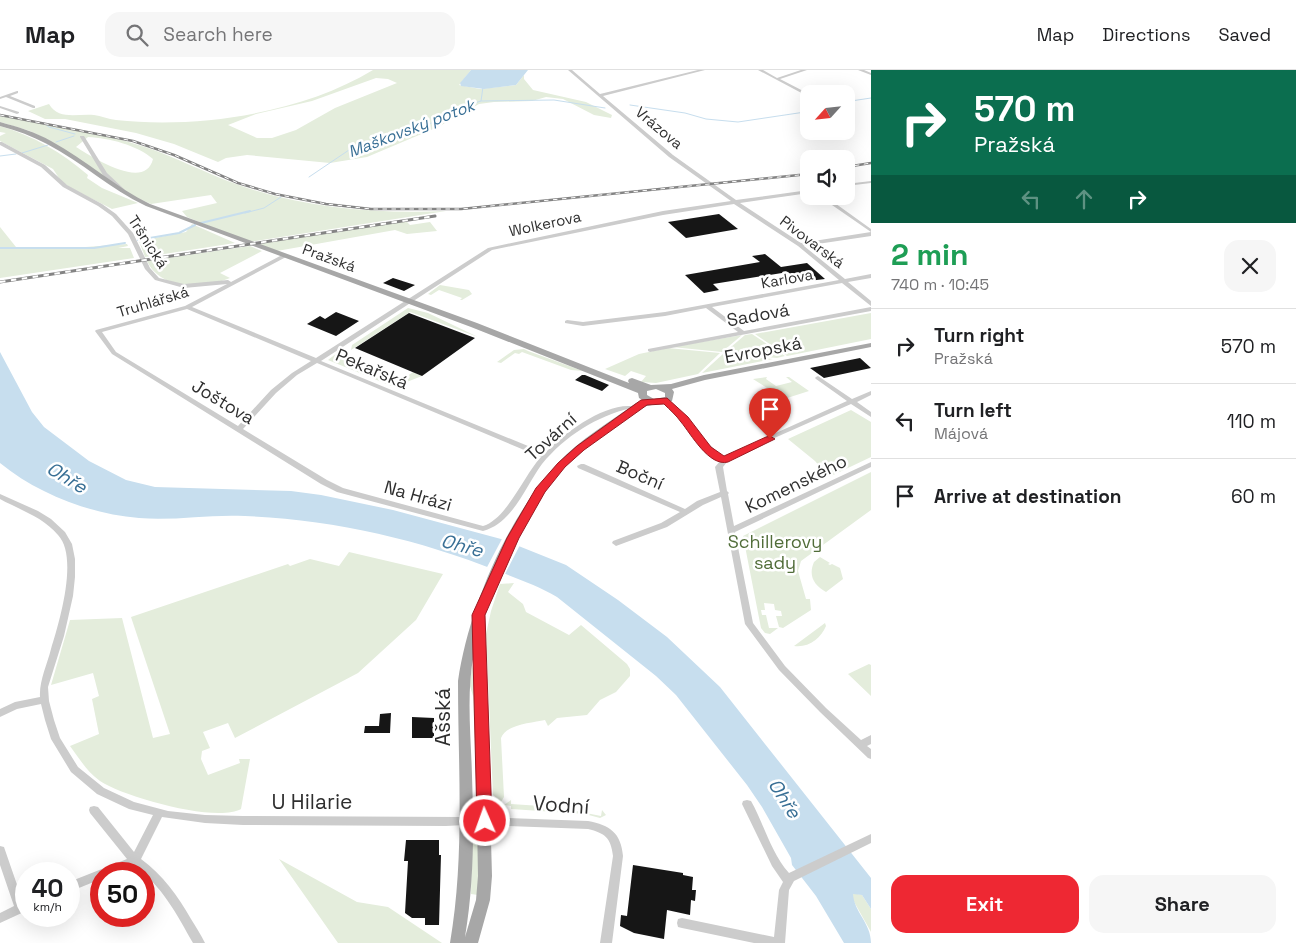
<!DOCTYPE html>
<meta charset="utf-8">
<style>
body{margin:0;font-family:"Space Grotesk",sans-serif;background:#f6f6f6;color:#202124;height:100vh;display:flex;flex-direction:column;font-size:19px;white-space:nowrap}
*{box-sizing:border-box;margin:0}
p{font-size:16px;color:#757577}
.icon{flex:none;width:28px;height:28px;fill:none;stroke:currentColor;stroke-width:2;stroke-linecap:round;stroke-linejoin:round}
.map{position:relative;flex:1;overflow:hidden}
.drawer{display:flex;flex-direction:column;background:#fff;width:425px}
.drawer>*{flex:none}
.top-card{background:#0b6e4f;color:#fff;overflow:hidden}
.needle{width:32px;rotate:243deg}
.buttons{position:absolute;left:800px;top:15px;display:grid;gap:10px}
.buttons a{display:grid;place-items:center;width:55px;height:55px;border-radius:10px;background:#fff;box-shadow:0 5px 20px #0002;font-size:25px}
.speed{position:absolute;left:15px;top:792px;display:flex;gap:10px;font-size:25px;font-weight:700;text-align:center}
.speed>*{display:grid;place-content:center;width:65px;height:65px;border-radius:50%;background:#fff;box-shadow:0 5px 20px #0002;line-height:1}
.speed small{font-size:12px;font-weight:400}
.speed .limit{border:8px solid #d22;background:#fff;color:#111}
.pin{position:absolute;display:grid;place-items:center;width:42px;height:42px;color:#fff;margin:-51px -21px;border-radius:50% 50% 50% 0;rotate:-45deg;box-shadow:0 0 5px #0007}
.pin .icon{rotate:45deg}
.me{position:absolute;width:55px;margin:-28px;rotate:358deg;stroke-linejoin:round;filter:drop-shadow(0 0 4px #0008)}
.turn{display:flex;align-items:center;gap:18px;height:105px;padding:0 20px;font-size:22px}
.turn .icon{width:65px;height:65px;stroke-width:2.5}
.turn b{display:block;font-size:35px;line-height:42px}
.lanes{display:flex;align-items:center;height:48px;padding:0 20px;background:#0003;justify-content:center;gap:25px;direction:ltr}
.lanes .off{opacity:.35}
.round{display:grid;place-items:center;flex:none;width:52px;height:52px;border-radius:15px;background:#f6f6f6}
.summary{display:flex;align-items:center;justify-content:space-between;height:85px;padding:0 20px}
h1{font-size:30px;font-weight:700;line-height:38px;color:#1e9e55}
.button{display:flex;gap:10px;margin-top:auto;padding:10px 20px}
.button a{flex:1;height:58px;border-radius:15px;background:#ee2833;color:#fff;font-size:20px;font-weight:700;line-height:58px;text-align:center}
.button a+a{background:#f6f6f6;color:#202124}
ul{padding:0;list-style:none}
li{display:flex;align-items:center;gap:15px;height:75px;padding:0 20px;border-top:1px solid #e0e0e0}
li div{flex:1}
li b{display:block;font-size:19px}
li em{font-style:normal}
header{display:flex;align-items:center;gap:30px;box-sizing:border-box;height:70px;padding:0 25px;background:#fff;border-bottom:1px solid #e0e0e0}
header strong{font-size:24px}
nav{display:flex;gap:28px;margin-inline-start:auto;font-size:18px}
.search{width:350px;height:45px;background:#f6f6f6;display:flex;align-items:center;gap:12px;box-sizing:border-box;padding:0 18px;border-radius:15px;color:#757577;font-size:19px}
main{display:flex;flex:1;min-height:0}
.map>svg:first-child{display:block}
</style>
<header>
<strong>Map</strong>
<div class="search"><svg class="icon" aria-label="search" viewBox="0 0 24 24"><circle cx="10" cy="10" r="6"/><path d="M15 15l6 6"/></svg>Search here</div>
<nav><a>Map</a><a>Directions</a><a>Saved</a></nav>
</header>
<main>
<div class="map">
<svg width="871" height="873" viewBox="0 0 871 873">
<rect width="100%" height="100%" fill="#fff"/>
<path fill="#e4eddc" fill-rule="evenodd" d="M373,0H471L459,15L480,19L516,15L524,5V9L533,20L586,32L612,45L611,48L594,45L563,29L546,27L532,31L494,32L479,34L438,57L367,87L330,93L247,85L226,88L218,92L174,74L136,63L65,49H45L28,41L49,34C59,51 79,43 94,45C101,46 108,49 116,50C199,59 302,43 373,0ZM376,8L388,9L397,13L335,38L296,60L272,68H257L228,55L256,44L312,31Z
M0,46C48,55 98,61 145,77C176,87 205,103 236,114C302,138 376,144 446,141L249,172L187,147L182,141L217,133L211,125L151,134L133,126L50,71L30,61L0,52ZM88,67C109,68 137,75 153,89C145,122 91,86 76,77Z
M0,56C34,66 61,82 88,105L87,108L102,118L138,133L112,139L71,118L61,111L53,99L0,71V66L6,63L0,62Z
M406,151L410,155L430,152L437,161L407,164L395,160L277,181L258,174Z
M192,154L235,173L145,187L139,171L186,162Z
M0,157L16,177L72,178L127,174L128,176L118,178H130L134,188L0,208Z
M250,176L262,181L220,203L230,208C204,219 161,221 147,191Z
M440,215L469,220L472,224L462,230H460L462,228L439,220L431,225L428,224Z
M408,238L428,243L478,267L410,242L351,280L352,275Z
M871,243V269L787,286L755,264Z
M752,264L785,286L777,288L724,283L745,265Z
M742,265L722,282L672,277Z
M668,278L720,283L698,304L656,313L641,312L646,306L631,301L625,306L605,299L639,284Z
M524,279L528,281L583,301L571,300L522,282L519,284L515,283L501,293L497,292L514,280Z
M337,283L346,284L344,293L395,315L413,302L422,306L394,317L328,290Z
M723,284L773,289L702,303Z
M767,307L766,309L776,316L792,312L786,307H789L809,321L784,329L753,309Z
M851,340L871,352V387L829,407L815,391L788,369Z
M871,402V440L801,491L798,501L806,529H810L811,540L783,558L779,557L776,546H782L781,541L775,540L774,534L764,533L765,540H761L762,545H766L769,558H778L770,564L765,563L761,558L743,466Z
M349,482L443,504L416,550L358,603L235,668L228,653L203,662L210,678L202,681L201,689L208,705L240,693L239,689H250L241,739C216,753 124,727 100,711C87,702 79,688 70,676L99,664L92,629L99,626L93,603L51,615L70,550L122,548L153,668L170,664L131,547L288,494L290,496L310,489L339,496Z
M820,487L830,493L828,494L830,495L832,494L840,498L843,509L826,522C814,515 808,506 814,492Z
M514,513L508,522L523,534L526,542L569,565L581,555L627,594L630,599V606L616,622L600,630L587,645L557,648L548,656L545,650C532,653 506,654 501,668L504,727L501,732L493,725L486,564L491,541L500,514Z
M825,553L826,556C821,568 809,578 794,576Z
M473,594L475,598L477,730L473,626L469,613Z
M869,594L871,595V626L848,604Z
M511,730V734L556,737L601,746L602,740L606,745L600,748L585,744L511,739V736L504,735Z
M472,772H479L478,825L471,824Z
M279,789L357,832L388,837L442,873H338Z
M853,823L862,825L871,839V862L853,830Z"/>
<path fill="#c7deee" d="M471,0H528L516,15L484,19L461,16L460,13Z
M0,282L32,342L44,357L89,391L126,410L155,417L291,421L321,425L393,440L501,469L566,495L618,530L667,567L720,617L871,808V839L862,825L853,824C854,842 871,853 871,873H844L816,826L792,795L791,788L762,737L747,715L676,625L656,606L557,527C539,516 518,509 498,501C418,469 331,449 245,446C209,444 174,451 139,448C90,444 38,424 0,393Z"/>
<path fill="#fff" d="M503,467L521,473L504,506L486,499Z"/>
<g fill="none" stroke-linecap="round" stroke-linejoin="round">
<path stroke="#c7deee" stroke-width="1" d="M481,31L554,30L605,38
M851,31L871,28
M630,35L685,43L706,49L738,52L805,42
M44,53L49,57L75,64
M56,72L74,66
M22,83L48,75
M0,86L16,84
M309,107L349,80L426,56L456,39L481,31L483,17
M245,143L264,138L281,127"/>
<path stroke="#c7deee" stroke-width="2" d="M201,153L250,141
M138,170L179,163L195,155
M0,178H94L125,173"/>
</g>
<path fill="#161616" d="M719,144L738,159L686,168L668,152Z
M765,184L781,197L807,193L825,209L800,212L788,202L713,214L719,220L704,223L685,205L760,192L752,186Z
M393,208L415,215L404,221L383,213Z
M336,242L359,251L336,266L307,254L320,246L325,249Z
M409,243L475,268L422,306L355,278Z
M860,288L871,298L824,308L810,298Z
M582,305H585L609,315L602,321L575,310Z
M391,643L390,663H364L365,656H379L380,644Z
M412,647L434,648V668H412Z
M406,770H439V785H441L439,855H425V848H412L405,843L408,791H404Z
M633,795L683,803V805L693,807L692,820H696L695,831L691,830L690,845L667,840L664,869L634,863L620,856L621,845L627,846Z"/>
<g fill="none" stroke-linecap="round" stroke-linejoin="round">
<path fill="#ccc" fill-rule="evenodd" d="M568,0H572L600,24L698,0H705L603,26L673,85L736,130L809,120V123L740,133L801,173L871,162L819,126H825L871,159V166L804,176L845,209L871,204V208L848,212L871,231V236L842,213L712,237L744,261L871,237V241L650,282L648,281V279L738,262L706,238L665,246L583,256L565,253V251L567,250L583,252L665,242L839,210L798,176L734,134L663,145L492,180L321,291L545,383C564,363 603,334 631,336L632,337L631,338C597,346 565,366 542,394C525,417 513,453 483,461L337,422L321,414L112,284L95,261L96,260L185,236L227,214L184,218L155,210L145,199L128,164L112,146L98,136L63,117L41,97L0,75V72H2L45,95L67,115L102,134L116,144L133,163L150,198L159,208L184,214L228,210L231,212L282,185H286V187L192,237L316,288L488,178L663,141L731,131L669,87ZM187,239L311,291L292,303L271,320L238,356L116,282L102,262ZM317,293L541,387C524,405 507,449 483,456L343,418L327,410L243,359L276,323L297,305Z
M758,0H763L777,8L801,0H807L780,9L809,24V27Z
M858,0H864L871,3V5Z
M17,21H18V23L10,26L35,36V38H33L6,27L0,29V27Z
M0,36L19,42V43L17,44L0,38Z
M80,66H84L107,103L125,120V122H121L103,105L80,67Z
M871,111V113L846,116V114Z
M818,306L852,329L871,321V325L857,332L871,342V347L851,334L738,384L727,392L723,397L727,421L729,423L728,424L734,456L871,392V397L735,462L753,553L785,596L826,638L861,670L871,665V674L867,676L871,679V689L868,688L820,642L779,600L745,554L721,427L703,435L667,457L616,476L612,473L613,471L661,453L680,442L578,398L577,396L581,394H584L685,439L697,431L720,422L715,397L720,391C697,375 684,351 665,332L664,331L665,330H669C689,348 702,372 724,387L734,382L847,331L816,309L815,308L816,307Z
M0,424L38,441L51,449L65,462L72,474L75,489V507L73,526L64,566L48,617L49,631L54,650L60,668L78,697L104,718L134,732L168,741L205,745L243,746L465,747L469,748L470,751L469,754L465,755L446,756L243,755L205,753L162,747L141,789C163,805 178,826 191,849C196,857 201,865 205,873H193C177,845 162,815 134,796L115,804H101V809L69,822V812L127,789L90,743L89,740L90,737L94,736L98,737L134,782L153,745L129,739L97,724L71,702L51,669L45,650L41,634L17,639L0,647V639L15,632L40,627C39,611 47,595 51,579C59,553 79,487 58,465C43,447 20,440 0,429Z
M747,730L751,731C764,754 771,783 789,803L871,764V773L794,811L789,820L785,873H754L682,858L678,857L677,853L678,849L682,848L774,867L779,820L783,812L772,796L742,734L743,731Z
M485,747L588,751C610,755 621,763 623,786L612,873H600L613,786C611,768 605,763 588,759L485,755L481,754L480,751L481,748Z
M0,776L4,777L5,780L23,832L26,831V841L0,853V843L14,836L0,795Z"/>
<path fill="#a7a7a7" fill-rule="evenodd" d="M0,52C18,57 35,62 51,71C86,90 115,117 150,134L477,253L629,313L628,311L629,309L632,308L651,315L671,314L704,305L871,273V277L705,310L672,319L674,322L672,331L642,337L592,373L564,397L548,417L518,467L503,497L483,549L485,551L492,806L490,830L478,873H450C465,786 458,699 458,611C469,537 507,448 558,393C580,369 610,352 636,333L644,331L639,328L638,323L471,257L146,136C110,119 82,92 47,74C32,66 16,60 0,56ZM656,319L665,323V327L654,329L647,325V321ZM474,583L478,806L476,830L465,867C474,813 474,760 472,706C471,666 466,623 474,583Z"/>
<g stroke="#848484" stroke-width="2.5">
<path id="rail-far1" d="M0,45L133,71L174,85L238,113L275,124L326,134L371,139H461L809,104
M846,97L871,93"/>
</g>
<g stroke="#848484" stroke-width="3">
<path id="rail" d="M0,212L435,146"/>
</g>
<use href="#rail-far1" stroke="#fff" stroke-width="1" stroke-dasharray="4.5" stroke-linecap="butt"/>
<use href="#rail" stroke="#fff" stroke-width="2" stroke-dasharray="5.5" stroke-linecap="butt"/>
</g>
<path fill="#ee2833" stroke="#9b1a21" d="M667,328L688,347L711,377L724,386L766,367L770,366L775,369L728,392C709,397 691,364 681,352C676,345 670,340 664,334L647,335L584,380L565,397L545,422L519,468L485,545L492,751L490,756L485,758L479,756L477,751L472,545L507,468L536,418L558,393L577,376L641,330Z"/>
<g text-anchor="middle" stroke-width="5" stroke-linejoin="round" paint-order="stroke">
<g font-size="15" fill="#2f2f2f" stroke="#fff">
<text transform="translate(659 58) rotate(40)" y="5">Vrázova</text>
<text transform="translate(545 154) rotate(-12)" y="5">Wolkerova</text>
<text transform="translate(148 172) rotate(57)" y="5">Tršnická</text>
<text transform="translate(812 172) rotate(37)" y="5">Pivovarská</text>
<text transform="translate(329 188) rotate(20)" y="5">Pražská</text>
<text transform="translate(787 209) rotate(-10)" y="5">Karlova</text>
<text transform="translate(153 232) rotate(-17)" y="5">Truhlářská</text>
</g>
<g font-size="16" font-style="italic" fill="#386f95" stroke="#fff">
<text transform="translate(411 58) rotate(-21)" y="6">Maškovský potok</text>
</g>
<g font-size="18" fill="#2f2f2f" stroke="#fff">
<text transform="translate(758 245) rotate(-10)" y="6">Sadová</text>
<text transform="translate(763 280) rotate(-11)" y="6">Evropská</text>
<text transform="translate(372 299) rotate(23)" y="6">Pekařská</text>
<text transform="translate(223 332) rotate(31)" y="6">Joštova</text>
<text transform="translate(551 367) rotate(-42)" y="6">Tovární</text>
<text transform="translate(640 405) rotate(23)" y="6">Boční</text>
<text transform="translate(796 414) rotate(-26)" y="6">Komenského</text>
<text transform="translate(418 426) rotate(16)" y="6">Na Hrázi</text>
</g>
<g font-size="18" fill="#516d39" stroke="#fff">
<text x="775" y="478">Schillerovy<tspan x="775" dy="21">sady</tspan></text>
</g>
<g font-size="19" font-style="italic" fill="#386f95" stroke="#fff">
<text transform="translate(67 407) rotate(31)" y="7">Ohře</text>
<text transform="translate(462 475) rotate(15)" y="7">Ohře</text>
<text transform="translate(785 728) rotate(57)" y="7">Ohře</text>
</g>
<g font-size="21" fill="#2f2f2f" stroke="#fff">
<text transform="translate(443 647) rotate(-90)" y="7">Ašská</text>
<text x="312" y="739">U Hilarie</text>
<text transform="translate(561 735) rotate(4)" y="7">Vodní</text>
</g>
</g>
</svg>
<div class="buttons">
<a><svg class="needle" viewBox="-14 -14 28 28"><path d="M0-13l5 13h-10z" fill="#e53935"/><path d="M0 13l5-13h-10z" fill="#757577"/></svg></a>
<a><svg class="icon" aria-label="sound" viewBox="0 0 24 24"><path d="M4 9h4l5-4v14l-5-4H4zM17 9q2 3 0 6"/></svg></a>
</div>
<div class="speed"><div>40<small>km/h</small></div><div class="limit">50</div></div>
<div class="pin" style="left:770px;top:369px;background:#d93025"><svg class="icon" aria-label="arrive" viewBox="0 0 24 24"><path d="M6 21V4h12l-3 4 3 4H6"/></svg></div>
<svg class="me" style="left:485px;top:751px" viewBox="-20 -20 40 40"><circle r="17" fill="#ee2833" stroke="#fff" stroke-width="3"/><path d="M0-11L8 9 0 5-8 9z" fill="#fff"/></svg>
</div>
<section class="drawer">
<div class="top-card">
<div class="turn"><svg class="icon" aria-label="right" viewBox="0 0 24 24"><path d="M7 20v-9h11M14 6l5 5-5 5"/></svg><div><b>570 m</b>Pražská</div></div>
<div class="lanes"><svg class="icon off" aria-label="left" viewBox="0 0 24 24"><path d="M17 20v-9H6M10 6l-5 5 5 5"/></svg><svg class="icon off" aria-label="ahead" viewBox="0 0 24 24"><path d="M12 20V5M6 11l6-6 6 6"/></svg><svg class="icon" aria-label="right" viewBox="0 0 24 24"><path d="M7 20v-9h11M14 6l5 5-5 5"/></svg></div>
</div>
<div class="summary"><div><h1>2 min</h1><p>740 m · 10:45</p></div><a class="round"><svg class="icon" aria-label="close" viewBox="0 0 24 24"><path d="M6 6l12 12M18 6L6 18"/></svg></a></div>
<ul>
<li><svg class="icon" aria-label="right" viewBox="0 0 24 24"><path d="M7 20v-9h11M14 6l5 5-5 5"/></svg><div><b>Turn right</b><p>Pražská</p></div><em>570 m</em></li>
<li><svg class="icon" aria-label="left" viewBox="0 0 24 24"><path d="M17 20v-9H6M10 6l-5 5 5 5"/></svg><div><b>Turn left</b><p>Májová</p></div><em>110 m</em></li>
<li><svg class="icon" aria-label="arrive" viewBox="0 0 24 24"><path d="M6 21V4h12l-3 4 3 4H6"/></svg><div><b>Arrive at destination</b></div><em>60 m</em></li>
</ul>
<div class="button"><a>Exit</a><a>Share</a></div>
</section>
</main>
